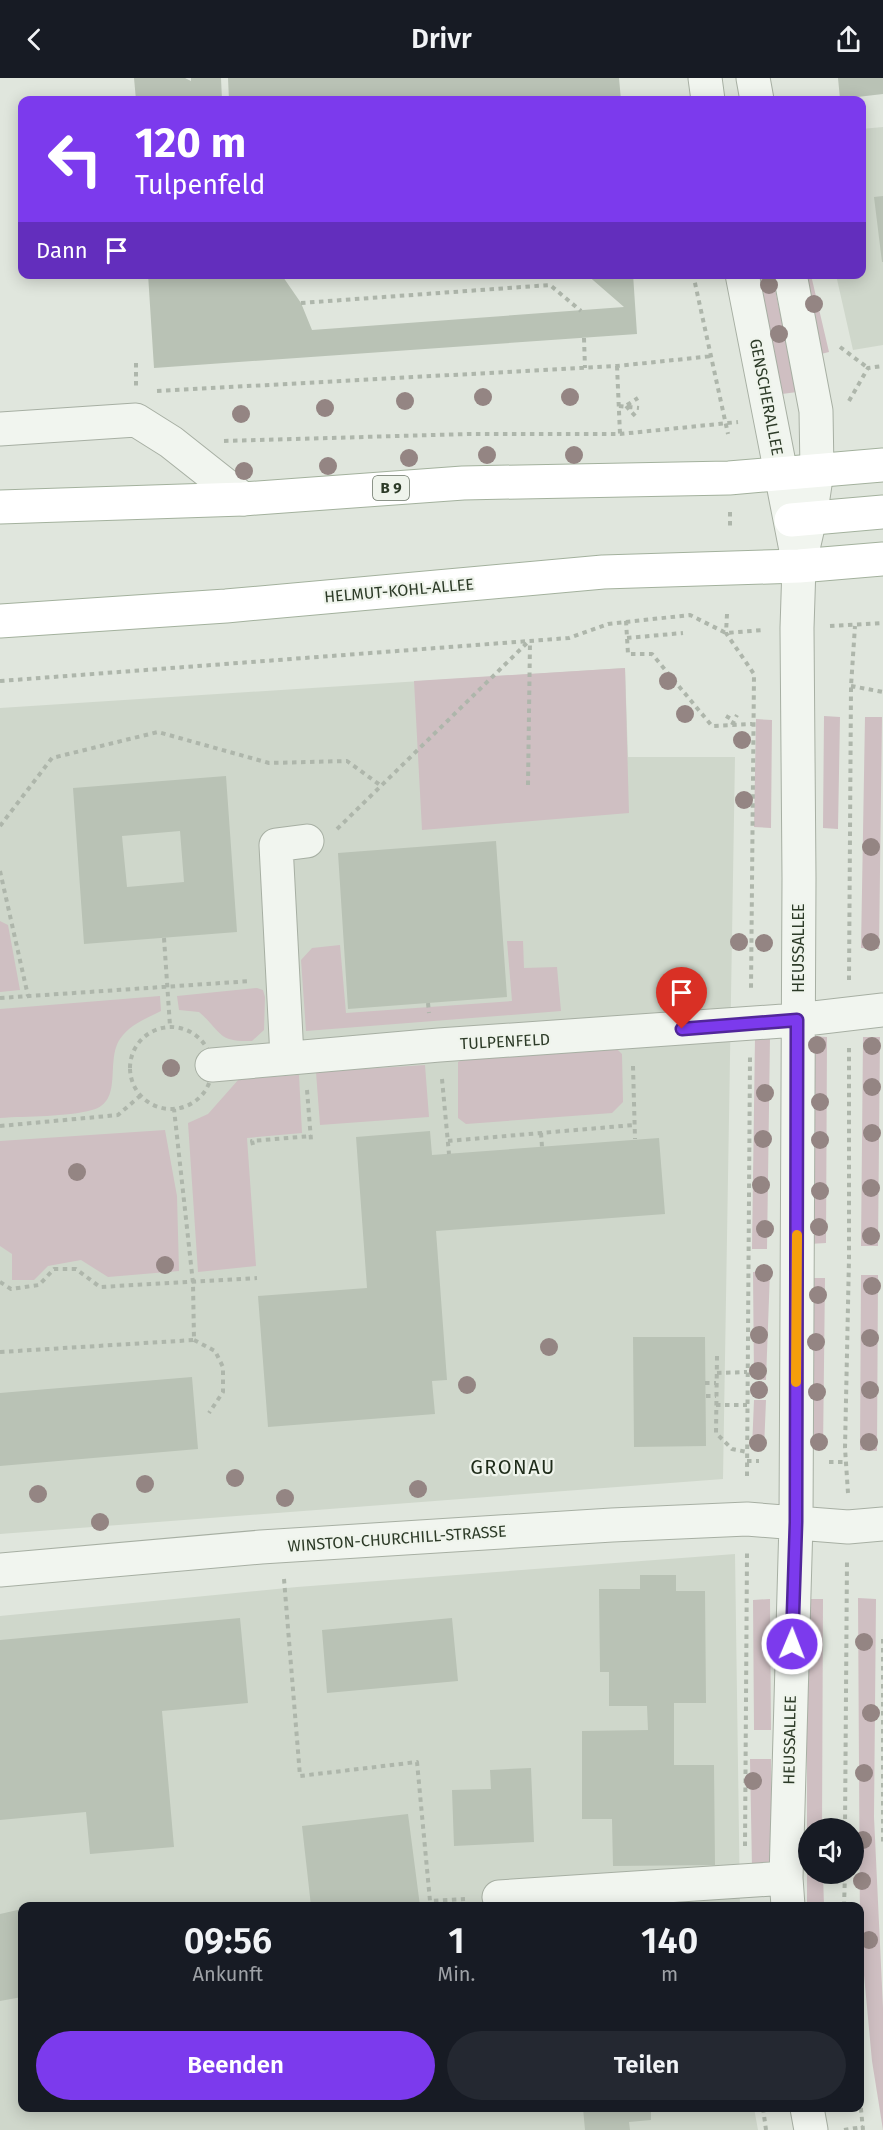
<!DOCTYPE html>
<html lang="de">
<style>
body{margin:0;font-family:"Fira Sans",sans-serif;background:#242831;color:#f1f3f6;height:100vh;display:flex;flex-direction:column;font-size:22px;white-space:nowrap}
*{box-sizing:border-box;margin:0}
p{font-size:20px;color:#9ea1a6}
.icon{flex:none;width:33px;height:33px;fill:none;stroke:currentColor;stroke-width:2;stroke-linecap:round;stroke-linejoin:round}
.map{position:relative;flex:1;overflow:hidden}
.drawer{position:absolute;left:18px;top:1824px;width:846px;height:210px;display:flex;flex-direction:column;background:#171b24;border-radius:12px;box-shadow:0 3px 15px #0003}
.drawer>*{flex:none}
.banner{position:absolute;left:18px;top:18px;width:848px;height:183px;border-radius:12px;box-shadow:0 3px 15px #0003;background:#7c3aed;color:#fff;overflow:hidden}
.controls{position:absolute;left:798px;top:1740px;display:grid;gap:12px}
.controls a{display:grid;place-items:center;width:66px;height:66px;border-radius:50%;background:#171b24;box-shadow:0 3px 15px #0003;font-size:30px}
.pin{position:absolute;display:grid;place-items:center;width:51px;height:51px;color:#fff;margin:-62px -26px;border-radius:50% 50% 50% 0;rotate:-45deg;box-shadow:0 0 6px #0007}
.pin .icon{rotate:45deg}
.me{position:absolute;width:66px;margin:-33px;rotate:1deg;stroke-linejoin:round;filter:drop-shadow(0 0 4px #0008)}
.turn{display:flex;align-items:center;gap:21px;height:126px;padding:0 18px;font-size:27px}
.turn .icon{width:78px;height:78px;stroke-width:2.5}
.turn b{display:block;font-size:42px;line-height:51px}
.then{display:flex;align-items:center;height:57px;padding:0 18px;background:#0003;gap:12px;font-size:22px}
.eta{display:flex;justify-content:space-evenly;align-items:center;height:102px;text-align:center}
.eta b{font-size:36px;font-weight:600;line-height:42px}
.primary-button{display:flex;gap:12px;margin-top:auto;padding:12px 18px}
.primary-button a{flex:1;height:69px;border-radius:36px;background:#7c3aed;color:#fff;font-size:24px;font-weight:600;line-height:69px;text-align:center}
.primary-button a+a{background:#242831;color:#f1f3f6}
header{display:flex;justify-content:space-between;align-items:center;height:78px;padding:0 18px;background:#171b24;font-size:27px;font-weight:600}
.map>svg:first-child{display:block}
</style>
<header><svg class="icon" aria-label="back" viewBox="0 0 24 24"><path d="M15 5l-7 7 7 7"/></svg>Drivr<svg class="icon" aria-label="share" viewBox="0 0 24 24"><path d="M12 15V3M7 8l5-5 5 5M5 13v7h14v-7"/></svg></header>
<div class="map">
<svg width="883" height="2052" viewBox="0 0 883 2052">
<rect width="100%" height="100%" fill="#e0e6dd"/>
<path fill="#cfd7cb" d="M883,49V267L853,272L836,197L861,196V51Z
M625,590L628,679H735L723,1401L0,1456V630Z
M735,1476L740,1828H22V2030H754L758,2052H0V1538L297,1509Z"/>
<path fill="#cfbfc2" d="M756,197H772L797,314L782,316Z
M799,197H811L829,274L817,277Z
M625,590L629,735L422,752L414,603Z
M824,638L840,639L838,751L823,750Z
M865,639H882L879,871L861,870Z
M756,641L772,642L771,750L754,749Z
M0,843L8,847L20,912L0,914Z
M507,863H523L524,890L557,889L561,933L306,953L301,882L312,870L340,867L346,935L512,923Z
M257,910L263,912L265,919L264,952L252,963C217,964 223,955 199,934L179,932L177,918Z
M160,918L161,933C147,940 129,947 120,961C105,983 124,1024 92,1032C67,1039 27,1038 0,1040V931Z
M810,958L827,959L826,1165L809,1166Z
M755,959H770L767,1171H752Z
M863,959H880L878,1168H861Z
M617,971L622,976L623,1024L612,1035L466,1046L458,1040V984L465,980Z
M425,987L429,1039L320,1047L316,994Z
M299,997L302,1055L247,1060L256,1188L198,1194L188,1045L208,1036L239,1001Z
M165,1052L177,1118L179,1193L108,1199L81,1182L48,1188L34,1202H12V1176L0,1168V1063Z
M770,1193L766,1302L754,1301L753,1194Z
M861,1197H878L877,1373L860,1372Z
M809,1200H825L823,1372H815L811,1358Z
M754,1322H766L764,1371H752Z
M858,1520L876,1521L874,1739L883,1930V2052L872,1983L860,1854Z
M770,1521L771,1652H754L753,1522Z
M811,1521H823L822,1750H808V1796H823L824,1828H807V1535Z
M750,1681H771L772,1791H752Z"/>
<path fill="#b9c2b5" fill-rule="evenodd" d="M134,0H185L191,3V0H221L222,22H136Z
M228,0H619L621,22H229Z
M838,0H883V16L840,21Z
M883,118V184H882L874,119Z
M148,196H281L301,225L312,252L624,229L586,196H633L637,256L154,290Z
M226,698L237,854L84,866L73,710ZM180,753L184,804L127,809L122,758Z
M496,763L507,919L348,931L338,775Z
M430,1053L432,1077L659,1060L665,1136L436,1153L447,1302L432,1303L435,1336L268,1349L258,1218L367,1210L356,1059Z
M633,1259H705L706,1368L634,1369Z
M192,1299L198,1371L0,1388V1315Z
M640,1497H676V1513H705L706,1625H674V1687H714L715,1787L613,1788L612,1741H582V1653L648,1652L647,1628H609V1594H600L599,1511H640Z
M240,1540L248,1625L162,1633L174,1769L90,1776L86,1734L0,1742V1562Z
M452,1540L458,1603L327,1615L322,1552Z
M531,1690L534,1764L454,1768L452,1712L491,1711L490,1692Z
M408,1736L420,1828H311L302,1748Z
M22,1831V1919L0,1923V1836Z
M583,2030H686V2031L651,2034V2042L629,2044L630,2052H585Z"/>
<g fill="none" stroke-linecap="round" stroke-linejoin="round">
<g stroke="#a7afa3" stroke-width="35">
<path id="minor" d="M705,0L708,22
M753,0L757,22
M742,196L796,472
M0,351L136,342L171,364L243,421
M287,979L276,767L307,763
M212,987L439,967L797,942L883,932
M0,1492L261,1469L612,1447L747,1441L848,1449L883,1446
M499,1819L786,1800
M788,1828L786,1800L796,1444L799,800L797,550L799,488L810,440L817,393L816,333L790,196
M807,2030L811,2052"/>
</g>
<g stroke="#a3b19d" stroke-width="35">
<path id="major" d="M0,429L243,421L463,405L729,400L883,387
M791,442L883,434
M0,543L226,528L603,494L799,488L883,481"/>
</g>
<path stroke="#aeb6ab" stroke-width="4" stroke-dasharray="4.5 4.5" stroke-linecap="butt" d="M693,196L728,356
M301,225L550,207L581,233
M584,260L585,290
M840,269L868,290
M136,285V309
M617,288L620,356
M157,313L617,288L713,278
M849,323L868,290L883,288
M627,327L638,320
M619,328L639,330
M626,328L638,341
M224,363L468,356H620L738,344
M730,434V449
M727,536L726,555L754,596L751,911
M626,543L628,576H652L712,648L752,646
M830,548L883,545
M627,560L683,555
M0,603L569,560L608,546L690,537L726,555L763,552
M851,608L883,614
M726,638L733,642
M732,647L737,637
M528,707L530,563
M0,748L52,680L158,654L269,685L347,683L380,707
M337,751L529,563
M0,793L28,918
M164,860L170,948
M849,902L851,608L855,548
M0,920L251,903
M428,925L429,935
M130 990a41 41 0 1 1 82 0a41 41 0 1 1-82 0Z
M633,988L635,1061
M442,1001L449,1076
M307,1012L311,1062
M0,1048L118,1037L140,1018
M541,1055L542,1069
M448,1063L634,1047
M253,1067L252,1063L311,1058
M0,1204L11,1211L39,1207L54,1191H76L100,1209L257,1200
M194,1262L215,1273L223,1289V1314L209,1335
M0,1274L194,1262L193,1205L174,1031
M717,1278L716,1355L732,1371L747,1374
M717,1295L747,1294
M705,1305H716
M706,1318H716
M716,1327H747
M747,1383H759
M829,1384H846
M747,1398L750,979
M848,1415L845,1370L849,1180V970
M284,1501L300,1698L417,1684L430,1823L465,1821
M883,1561V1768
M845,1750L847,1481
M745,1768L747,1475
M844,1828L845,1796
M860,2021L863,2052
M763,2030L766,2052
M844,2052L863,2049"/>
<use href="#minor" stroke="#f1f5ef" stroke-width="33"/>
<use href="#major" stroke="#fff" stroke-width="33"/>
</g>
<g fill="#948583">
<circle cx="769" cy="207" r="9"/>
<circle cx="814" cy="226" r="9"/>
<circle cx="779" cy="256" r="9"/>
<circle cx="483" cy="319" r="9"/>
<circle cx="570" cy="319" r="9"/>
<circle cx="405" cy="323" r="9"/>
<circle cx="325" cy="330" r="9"/>
<circle cx="241" cy="336" r="9"/>
<circle cx="487" cy="377" r="9"/>
<circle cx="574" cy="377" r="9"/>
<circle cx="409" cy="380" r="9"/>
<circle cx="328" cy="388" r="9"/>
<circle cx="244" cy="393" r="9"/>
<circle cx="668" cy="603" r="9"/>
<circle cx="685" cy="636" r="9"/>
<circle cx="742" cy="662" r="9"/>
<circle cx="744" cy="722" r="9"/>
<circle cx="871" cy="769" r="9"/>
<circle cx="739" cy="864" r="9"/>
<circle cx="871" cy="864" r="9"/>
<circle cx="764" cy="865" r="9"/>
<circle cx="817" cy="967" r="9"/>
<circle cx="872" cy="968" r="9"/>
<circle cx="171" cy="990" r="9"/>
<circle cx="872" cy="1009" r="9"/>
<circle cx="765" cy="1015" r="9"/>
<circle cx="820" cy="1024" r="9"/>
<circle cx="872" cy="1055" r="9"/>
<circle cx="763" cy="1061" r="9"/>
<circle cx="820" cy="1062" r="9"/>
<circle cx="77" cy="1094" r="9"/>
<circle cx="761" cy="1107" r="9"/>
<circle cx="871" cy="1110" r="9"/>
<circle cx="820" cy="1113" r="9"/>
<circle cx="819" cy="1149" r="9"/>
<circle cx="765" cy="1151" r="9"/>
<circle cx="871" cy="1158" r="9"/>
<circle cx="165" cy="1187" r="9"/>
<circle cx="764" cy="1195" r="9"/>
<circle cx="872" cy="1208" r="9"/>
<circle cx="818" cy="1217" r="9"/>
<circle cx="759" cy="1257" r="9"/>
<circle cx="870" cy="1260" r="9"/>
<circle cx="816" cy="1264" r="9"/>
<circle cx="549" cy="1269" r="9"/>
<circle cx="758" cy="1293" r="9"/>
<circle cx="467" cy="1307" r="9"/>
<circle cx="759" cy="1312" r="9"/>
<circle cx="870" cy="1312" r="9"/>
<circle cx="817" cy="1314" r="9"/>
<circle cx="819" cy="1364" r="9"/>
<circle cx="869" cy="1364" r="9"/>
<circle cx="758" cy="1365" r="9"/>
<circle cx="235" cy="1400" r="9"/>
<circle cx="145" cy="1406" r="9"/>
<circle cx="418" cy="1411" r="9"/>
<circle cx="38" cy="1416" r="9"/>
<circle cx="285" cy="1420" r="9"/>
<circle cx="100" cy="1444" r="9"/>
<circle cx="864" cy="1564" r="9"/>
<circle cx="871" cy="1635" r="9"/>
<circle cx="864" cy="1695" r="9"/>
<circle cx="753" cy="1703" r="9"/>
<circle cx="863" cy="1762" r="9"/>
<circle cx="862" cy="1803" r="9"/>
<circle cx="869" cy="1862" r="9"/>
</g>
<g fill="none" stroke-linecap="round" stroke-linejoin="round">
<g stroke="#51269a" stroke-width="15">
<path id="route" d="M682,951L797,942L796,1444L792,1566"/>
</g>
<use href="#route" stroke="#7c3aed" stroke-width="10"/>
<path stroke="#f59e0b" stroke-width="10" d="M796,1304L797,1157"/>
</g>
<g text-anchor="middle" stroke-width="4.5" stroke-linejoin="round" paint-order="stroke">
<rect fill="#eff4ec" stroke="#677263" stroke-width="1.5" x="373" y="398" width="36" height="24" rx="4.5"/>
<g font-size="15" font-weight="bold" fill="#2d3b28">
<text x="391" y="415">B 9</text>
</g>
<g font-size="16" fill="#2d3b28" stroke="#eff4ec">
<text transform="translate(767 319) rotate(79)" y="6">GENSCHERALLEE</text>
<text transform="translate(399 512) rotate(-5)" y="6">HELMUT-KOHL-ALLEE</text>
<text transform="translate(798 870) rotate(-90)" y="6">HEUSSALLEE</text>
<text transform="translate(505 963) rotate(-3)" y="6">TULPENFELD</text>
<text transform="translate(397 1460) rotate(-4)" y="6">WINSTON-CHURCHILL-STRASSE</text>
<text transform="translate(789 1662) rotate(-89)" y="6">HEUSSALLEE</text>
</g>
<g font-size="20" letter-spacing="1.5" fill="#1f2c1a" stroke="#eff4ec">
<text x="513" y="1396">GRONAU</text>
</g>
</g>
</svg>
<div class="controls">
<a><svg class="icon" aria-label="sound" viewBox="0 0 24 24"><path d="M4 9h4l5-4v14l-5-4H4zM17 9q2 3 0 6"/></svg></a>
</div>
<div class="pin" style="left:682px;top:951px;background:#d93025"><svg class="icon" aria-label="arrive" viewBox="0 0 24 24"><path d="M6 21V4h12l-3 4 3 4H6"/></svg></div>
<svg class="me" style="left:792px;top:1566px" viewBox="-20 -20 40 40"><circle r="17" fill="#7c3aed" stroke="#fff" stroke-width="3"/><path d="M0-11L8 9 0 5-8 9z" fill="#fff"/></svg>
<div class="banner">
<div class="turn"><svg class="icon" aria-label="left" viewBox="0 0 24 24"><path d="M17 20v-9H6M10 6l-5 5 5 5"/></svg><div><b>120 m</b>Tulpenfeld</div></div>
<div class="then">Dann<svg class="icon" aria-label="arrive" viewBox="0 0 24 24"><path d="M6 21V4h12l-3 4 3 4H6"/></svg></div>
</div>
<section class="drawer">
<div class="eta">
<div><b>09:56</b><p>Ankunft</p></div>
<div><b>1</b><p>Min.</p></div>
<div><b>140</b><p>m</p></div>
</div>
<div class="primary-button"><a>Beenden</a><a>Teilen</a></div>
</section>
</div>
